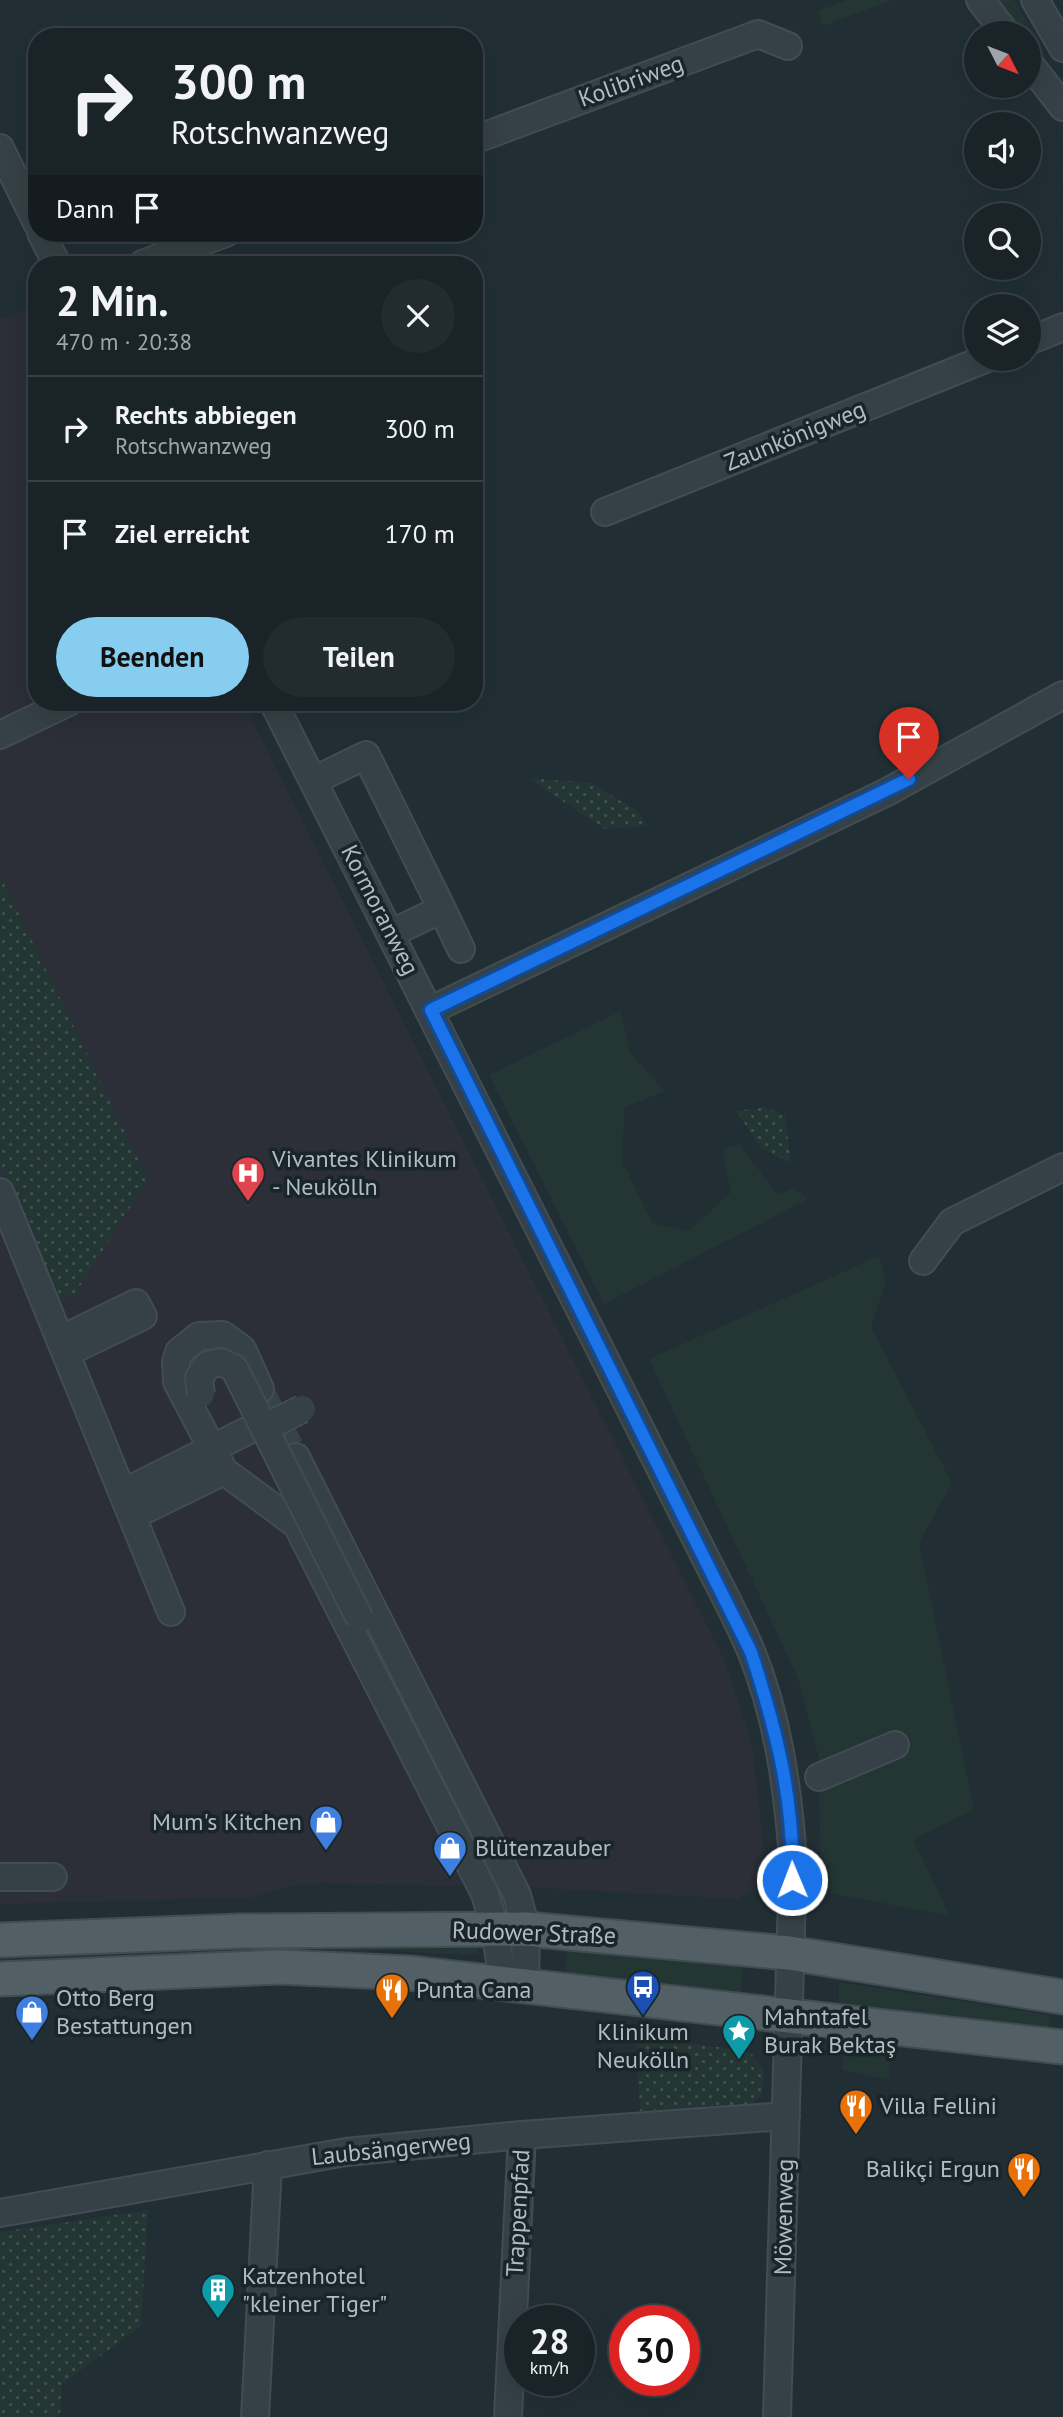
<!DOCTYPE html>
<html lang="de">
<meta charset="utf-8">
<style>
body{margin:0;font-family:"PT Sans",sans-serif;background:#222b30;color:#f1f3f6;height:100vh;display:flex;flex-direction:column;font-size:26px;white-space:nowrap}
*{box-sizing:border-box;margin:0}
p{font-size:23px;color:#9fa4a8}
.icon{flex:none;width:38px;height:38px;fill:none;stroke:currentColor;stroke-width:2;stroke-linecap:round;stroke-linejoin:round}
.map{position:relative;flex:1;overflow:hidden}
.panel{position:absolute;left:28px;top:256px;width:455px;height:455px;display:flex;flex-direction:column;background:#192328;border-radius:28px;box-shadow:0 7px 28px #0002,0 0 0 2px #374045}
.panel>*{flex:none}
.guide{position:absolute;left:28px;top:28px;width:455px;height:214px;border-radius:28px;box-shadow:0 7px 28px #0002,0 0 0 2px #374045;background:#192328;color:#f1f3f6;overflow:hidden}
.needle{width:46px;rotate:132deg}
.buttons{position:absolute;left:964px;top:21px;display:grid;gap:14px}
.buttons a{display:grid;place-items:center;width:77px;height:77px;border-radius:50%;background:#192328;box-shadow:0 7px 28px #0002,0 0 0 2px #374045;font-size:35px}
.speed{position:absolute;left:504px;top:2305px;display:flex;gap:14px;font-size:35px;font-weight:700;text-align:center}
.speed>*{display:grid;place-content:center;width:91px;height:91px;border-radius:50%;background:#192328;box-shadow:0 7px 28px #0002,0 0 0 2px #374045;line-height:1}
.speed small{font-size:18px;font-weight:400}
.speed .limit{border:10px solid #d22;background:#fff;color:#111}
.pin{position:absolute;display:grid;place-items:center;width:60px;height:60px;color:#fff;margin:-72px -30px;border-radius:50% 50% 50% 0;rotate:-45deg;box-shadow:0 0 7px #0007}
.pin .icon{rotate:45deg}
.me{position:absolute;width:77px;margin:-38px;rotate:359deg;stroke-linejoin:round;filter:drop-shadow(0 0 5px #0008)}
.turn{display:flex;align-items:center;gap:24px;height:147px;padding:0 28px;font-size:32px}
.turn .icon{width:91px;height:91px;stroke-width:2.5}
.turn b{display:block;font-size:49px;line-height:60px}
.then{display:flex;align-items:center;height:66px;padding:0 28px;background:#0003;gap:14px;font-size:26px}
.round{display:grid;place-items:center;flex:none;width:74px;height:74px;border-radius:37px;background:#222b30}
.overview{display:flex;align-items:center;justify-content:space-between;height:119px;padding:0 28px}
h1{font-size:42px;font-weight:700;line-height:52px}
.cta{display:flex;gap:14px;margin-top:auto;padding:14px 28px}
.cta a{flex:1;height:80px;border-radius:42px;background:#87cdf0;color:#111;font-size:28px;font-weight:700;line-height:80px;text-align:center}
.cta a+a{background:#222b30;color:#f1f3f6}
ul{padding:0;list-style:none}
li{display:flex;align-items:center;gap:21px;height:105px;padding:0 28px;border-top:2px solid #374045}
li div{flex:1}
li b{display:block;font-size:26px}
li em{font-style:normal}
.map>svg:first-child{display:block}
</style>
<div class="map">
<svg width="1063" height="2417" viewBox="0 0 1063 2417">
<defs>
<pattern id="park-dots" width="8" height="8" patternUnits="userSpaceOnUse" patternTransform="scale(1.75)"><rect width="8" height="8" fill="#233633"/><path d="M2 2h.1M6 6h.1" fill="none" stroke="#40514f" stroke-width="1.8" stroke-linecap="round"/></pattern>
</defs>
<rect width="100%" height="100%" fill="#212f35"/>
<path fill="#2c2e38" d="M37,304V702H243L725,1662L753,1748L763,1845L762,1884L737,1899L528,1887L324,1883L289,1886L254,1897L0,1904V319Z"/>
<path fill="#233633" d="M847,0H892L823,26L818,11Z
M993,0H1014L1045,55L1041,56L1029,42V33H1021Z
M621,1011L630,1053L665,1091L624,1108L623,1163L653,1224L689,1231L731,1192L722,1150L740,1144L777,1195L795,1188L808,1199L604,1304L489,1075Z
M879,1256L886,1281L871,1327L952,1483L919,1543L974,1810L913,1839L950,1916L830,1893L821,1875L818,1754L798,1678L649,1359Z
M247,1946L480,1947L477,1953L467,1955L377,1950L351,1954L0,1964V1956Z
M567,1951L743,1960L741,1995L565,1975Z
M839,1982L1050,2015L1048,2032L839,2006Z
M843,2047L891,2053L889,2080L843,2070Z"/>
<path fill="url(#park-dots)" d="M528,778L592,783L637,811L648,826L604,829Z
M0,875L148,1179L74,1296L62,1298L49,1287L0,1167Z
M765,1107L785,1115L791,1163L761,1148L736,1111Z
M636,2037L749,2051L764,2069L762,2095L751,2104L640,2111Z
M148,2210L141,2326L62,2384L60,2417H0V2232Z"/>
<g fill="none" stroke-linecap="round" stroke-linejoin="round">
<path stroke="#36444a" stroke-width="26" stroke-dasharray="26 13" stroke-linecap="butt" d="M260,1389L296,1457"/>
<g stroke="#414c53" stroke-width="30">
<path id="minor" d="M980,0L1006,33
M1035,0L1063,48
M1029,63L1063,107
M474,140L758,34L788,46
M0,148L37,223
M41,233L57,264
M142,264L226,233
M1029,341L1063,327
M605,512L985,359
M273,702L701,1549C718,1583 736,1616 751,1651C778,1717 788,1789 793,1860L777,2417
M0,735L69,702
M313,781L366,755L442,909
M392,933L442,909L461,949
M431,1010L887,792L1063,695
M0,1192L171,1612
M923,1261L952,1222L1063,1167
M60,1340L136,1303L143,1316L66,1353
M260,1389L242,1349L223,1335L199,1336L179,1352L176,1362L177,1382L224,1471L297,1525L485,1894L495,1929L503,1982
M296,1457L517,1895L526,1929L525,1986
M123,1493L253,1428
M132,1516L224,1471
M819,1777L895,1745
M0,1877H53
M0,2213L346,2152L522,2135L786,2116
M255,2417L268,2165
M508,2417L522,2135"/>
</g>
<g stroke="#414c53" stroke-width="37">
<path id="major" d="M0,1940L240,1931L526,1929L789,1953L1063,1997
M0,1979L279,1967L409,1973L1063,2047"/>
</g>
<use href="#minor" stroke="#354146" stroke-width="26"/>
<use href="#major" stroke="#526066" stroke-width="33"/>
<g stroke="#414c53" stroke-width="30" stroke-linecap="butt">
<path id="minor-bridge" d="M201,1394L199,1378L208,1365L220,1362L234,1368L360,1619
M264,1428L302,1409"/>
</g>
<use href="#minor-bridge" stroke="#354146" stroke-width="26"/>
</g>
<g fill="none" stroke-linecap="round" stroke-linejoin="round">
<g stroke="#114b97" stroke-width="18">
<path id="route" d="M792,1880C795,1800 775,1726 751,1652L431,1010L909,779"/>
</g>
<use href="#route" stroke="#1a73e8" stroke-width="12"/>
</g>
<defs>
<g id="hospital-pin" transform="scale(1.75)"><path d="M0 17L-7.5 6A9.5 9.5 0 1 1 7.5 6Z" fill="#e0444e" stroke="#1a252a"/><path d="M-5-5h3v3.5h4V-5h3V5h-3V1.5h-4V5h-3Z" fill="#fff"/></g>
<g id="shop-pin" transform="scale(1.75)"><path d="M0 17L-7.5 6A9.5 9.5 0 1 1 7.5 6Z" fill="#3f7fe0" stroke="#1a252a"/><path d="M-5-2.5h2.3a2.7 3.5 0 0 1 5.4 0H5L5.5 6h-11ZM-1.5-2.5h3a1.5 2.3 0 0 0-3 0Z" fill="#fff"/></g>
<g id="bus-pin" transform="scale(1.75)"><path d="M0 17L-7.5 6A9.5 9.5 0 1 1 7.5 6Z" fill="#1a4fb4" stroke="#1a252a"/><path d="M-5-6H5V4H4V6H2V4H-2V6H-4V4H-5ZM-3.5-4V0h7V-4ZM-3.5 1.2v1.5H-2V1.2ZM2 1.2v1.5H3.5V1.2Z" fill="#fff"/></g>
<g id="restaurant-pin" transform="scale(1.75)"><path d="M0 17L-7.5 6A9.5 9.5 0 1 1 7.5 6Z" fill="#e8710a" stroke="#1a252a"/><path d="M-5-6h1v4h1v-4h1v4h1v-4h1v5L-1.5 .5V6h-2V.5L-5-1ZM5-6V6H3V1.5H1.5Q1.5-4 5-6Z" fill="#fff"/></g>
<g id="sight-pin" transform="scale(1.75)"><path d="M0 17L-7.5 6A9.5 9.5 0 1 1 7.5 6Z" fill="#0f9aa8" stroke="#1a252a"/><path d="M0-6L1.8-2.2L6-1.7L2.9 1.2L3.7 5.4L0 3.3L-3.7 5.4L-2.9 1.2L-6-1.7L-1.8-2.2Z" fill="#fff"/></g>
<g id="building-pin" transform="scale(1.75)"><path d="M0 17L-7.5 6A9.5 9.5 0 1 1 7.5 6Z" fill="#0f9aa8" stroke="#1a252a"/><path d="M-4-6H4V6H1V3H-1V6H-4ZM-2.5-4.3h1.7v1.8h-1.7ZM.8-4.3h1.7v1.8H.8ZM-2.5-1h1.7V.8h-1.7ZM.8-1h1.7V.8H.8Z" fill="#fff"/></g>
</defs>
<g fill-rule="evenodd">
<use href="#hospital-pin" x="248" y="1173"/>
<use href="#shop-pin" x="326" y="1822"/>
<use href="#shop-pin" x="450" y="1848"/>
<use href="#bus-pin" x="643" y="1987"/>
<use href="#restaurant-pin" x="392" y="1990"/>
<use href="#shop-pin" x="32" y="2012"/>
<use href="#sight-pin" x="739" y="2031"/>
<use href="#restaurant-pin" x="856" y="2106"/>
<use href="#restaurant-pin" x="1024" y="2169"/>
<use href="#building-pin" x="218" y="2290"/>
</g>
<g text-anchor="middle" stroke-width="7" stroke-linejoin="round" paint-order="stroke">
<g font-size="24" fill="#afbcc3" stroke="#1a252a">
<text transform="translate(631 81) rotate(-20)" y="8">Kolibriweg</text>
<text transform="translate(795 436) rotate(-22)" y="8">Zaunkönigweg</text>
<text transform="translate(380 910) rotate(63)" y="8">Kormoranweg</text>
<text transform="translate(534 1933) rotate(2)" y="8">Rudower Straße</text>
<text transform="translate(391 2149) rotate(-6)" y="8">Laubsängerweg</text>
<text transform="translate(518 2213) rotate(-87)" y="8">Trappenpfad</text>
<text transform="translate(784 2217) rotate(-89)" y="8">Möwenweg</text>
</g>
<g font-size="24" fill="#afbcc3" stroke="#1a252a" text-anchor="start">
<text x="272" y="1167">Vivantes Klinikum<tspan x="272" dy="28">- Neukölln</tspan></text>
<text x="302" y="1830" text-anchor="end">Mum's Kitchen</text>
<text x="475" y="1856">Blütenzauber</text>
<text x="416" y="1998">Punta Cana</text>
<text x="56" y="2006">Otto Berg<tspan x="56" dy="28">Bestattungen</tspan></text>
<text x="764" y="2025">Mahntafel<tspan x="764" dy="28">Burak Bektaş</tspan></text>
<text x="643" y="2040" text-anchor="middle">Klinikum<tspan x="643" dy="28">Neukölln</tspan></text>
<text x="880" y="2114">Villa Fellini</text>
<text x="1000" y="2177" text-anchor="end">Balikçi Ergun</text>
<text x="242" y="2284">Katzenhotel<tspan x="242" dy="28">"kleiner Tiger"</tspan></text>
</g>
</g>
</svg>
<div class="buttons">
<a><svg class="needle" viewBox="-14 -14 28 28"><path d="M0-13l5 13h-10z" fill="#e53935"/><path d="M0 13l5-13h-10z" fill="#9fa4a8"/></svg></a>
<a><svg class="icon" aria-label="sound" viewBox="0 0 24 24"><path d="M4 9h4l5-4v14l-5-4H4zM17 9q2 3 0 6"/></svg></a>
<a><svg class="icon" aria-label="search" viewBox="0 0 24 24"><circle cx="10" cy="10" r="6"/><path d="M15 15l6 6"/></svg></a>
<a><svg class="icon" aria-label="layers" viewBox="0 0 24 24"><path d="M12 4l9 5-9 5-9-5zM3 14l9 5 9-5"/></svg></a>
</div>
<div class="speed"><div>28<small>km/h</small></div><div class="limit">30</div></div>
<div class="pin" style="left:909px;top:779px;background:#d93025"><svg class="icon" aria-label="arrive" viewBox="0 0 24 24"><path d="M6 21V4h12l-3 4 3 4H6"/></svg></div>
<svg class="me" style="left:792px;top:1880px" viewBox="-20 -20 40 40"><circle r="17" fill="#1a73e8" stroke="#fff" stroke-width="3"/><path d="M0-11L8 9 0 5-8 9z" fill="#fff"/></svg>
<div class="guide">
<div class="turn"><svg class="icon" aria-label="right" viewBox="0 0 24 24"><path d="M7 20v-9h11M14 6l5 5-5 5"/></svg><div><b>300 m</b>Rotschwanzweg</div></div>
<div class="then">Dann<svg class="icon" aria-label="arrive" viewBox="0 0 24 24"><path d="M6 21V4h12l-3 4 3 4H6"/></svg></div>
</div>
<section class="panel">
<div class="overview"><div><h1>2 Min.</h1><p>470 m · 20:38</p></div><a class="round"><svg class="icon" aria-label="close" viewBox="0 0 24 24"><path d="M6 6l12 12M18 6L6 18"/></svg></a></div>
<ul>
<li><svg class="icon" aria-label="right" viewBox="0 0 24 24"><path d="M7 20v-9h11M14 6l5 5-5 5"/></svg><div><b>Rechts abbiegen</b><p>Rotschwanzweg</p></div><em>300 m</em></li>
<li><svg class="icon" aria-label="arrive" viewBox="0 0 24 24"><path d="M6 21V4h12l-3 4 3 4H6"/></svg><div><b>Ziel erreicht</b></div><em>170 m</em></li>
</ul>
<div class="cta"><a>Beenden</a><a>Teilen</a></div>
</section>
</div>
